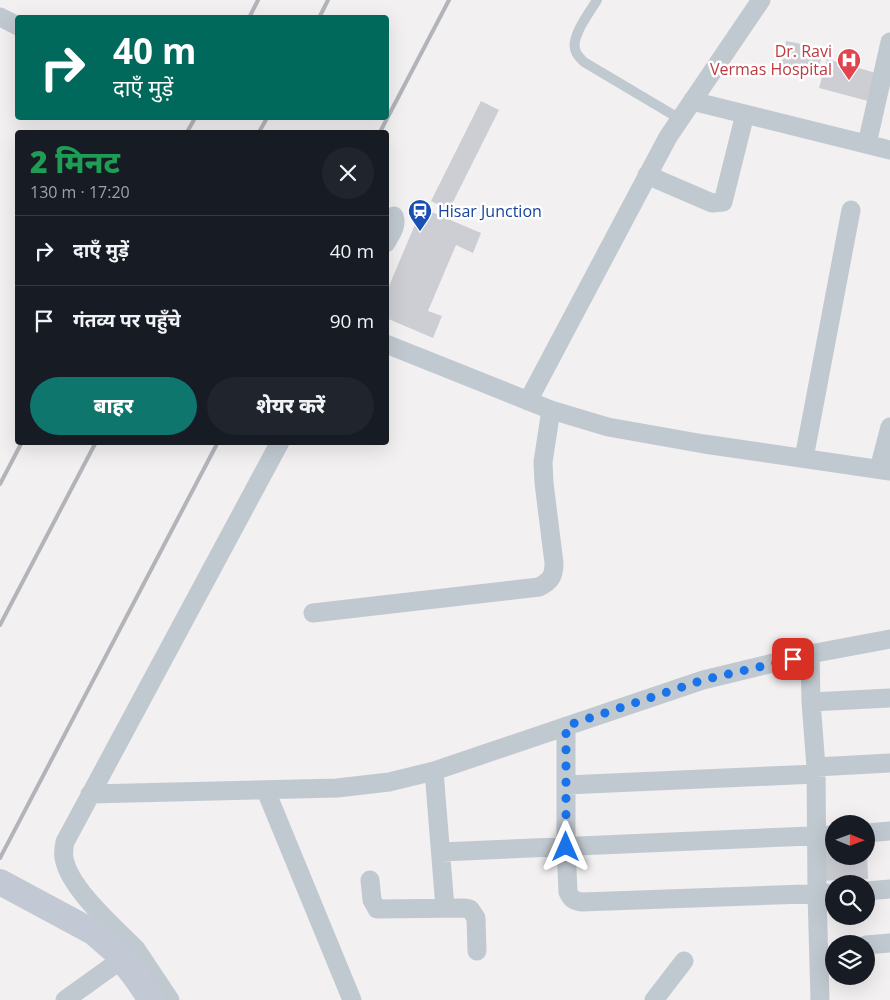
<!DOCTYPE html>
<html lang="hi">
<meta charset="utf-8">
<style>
body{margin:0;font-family:"Open Sans","Noto Sans Devanagari",sans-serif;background:#20242c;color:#f1f3f6;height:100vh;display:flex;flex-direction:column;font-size:19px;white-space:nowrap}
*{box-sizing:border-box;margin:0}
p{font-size:16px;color:#9ea1a6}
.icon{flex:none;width:28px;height:28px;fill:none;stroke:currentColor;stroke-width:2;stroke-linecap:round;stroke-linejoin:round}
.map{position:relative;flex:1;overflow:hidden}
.details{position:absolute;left:15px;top:130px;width:374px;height:315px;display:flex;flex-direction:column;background:#171b24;border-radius:5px;box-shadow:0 5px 20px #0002}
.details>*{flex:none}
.top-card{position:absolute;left:15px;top:15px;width:374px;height:105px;border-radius:5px;box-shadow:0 5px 20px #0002;background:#00695c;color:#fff;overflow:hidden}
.needle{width:32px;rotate:91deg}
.buttons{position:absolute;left:825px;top:815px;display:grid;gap:10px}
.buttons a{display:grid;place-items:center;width:50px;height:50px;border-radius:50%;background:#171b24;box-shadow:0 5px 20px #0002;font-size:25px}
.pin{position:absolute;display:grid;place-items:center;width:42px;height:42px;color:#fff;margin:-21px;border-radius:10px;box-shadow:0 2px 8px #0006}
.me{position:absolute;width:55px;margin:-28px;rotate:0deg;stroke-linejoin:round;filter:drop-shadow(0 0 4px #0008)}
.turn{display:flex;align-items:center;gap:18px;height:105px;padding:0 15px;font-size:22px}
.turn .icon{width:65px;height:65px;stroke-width:2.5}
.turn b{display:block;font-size:35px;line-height:42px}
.round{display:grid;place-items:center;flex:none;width:52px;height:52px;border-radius:26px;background:#20242c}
.head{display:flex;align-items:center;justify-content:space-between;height:85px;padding:0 15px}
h1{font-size:30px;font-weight:800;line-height:38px;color:#1e9e55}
.button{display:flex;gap:10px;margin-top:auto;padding:10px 15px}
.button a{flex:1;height:58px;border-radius:30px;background:#0f766e;color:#fff;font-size:20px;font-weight:800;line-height:58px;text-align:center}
.button a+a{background:#20242c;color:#f1f3f6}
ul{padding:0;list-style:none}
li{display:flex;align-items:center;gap:15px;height:70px;padding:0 15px;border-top:1px solid #363941}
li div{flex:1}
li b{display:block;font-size:19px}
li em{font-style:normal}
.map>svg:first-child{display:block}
</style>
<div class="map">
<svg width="890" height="1000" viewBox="0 0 890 1000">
<rect width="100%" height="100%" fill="#f2f0f0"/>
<path fill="#cdced4" d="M786,41L823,48L818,74L781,67Z
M827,59L876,73L868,101L819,88Z
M481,101L499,110L449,210L431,201Z
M422,208L481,233L473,253L456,245L428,311L442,316L433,338L386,318V293Z
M817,843H834V856H867L868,879L818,881Z"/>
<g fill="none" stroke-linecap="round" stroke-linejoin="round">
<path stroke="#c1c9d0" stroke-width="10" d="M597,0C590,12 569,38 576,52C577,55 581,59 584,62L680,119"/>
<path stroke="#c1c9d0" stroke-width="19" d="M0,17L18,26
M692,101L890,150
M867,144L890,42
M647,175L712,203L723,202L745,114
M386,243C390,235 398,226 394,216
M386,344L551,410L608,427L704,444L890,471
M528,401L668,137L761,0
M804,458L851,210
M879,469L890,427
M313,613L539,587C551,581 554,576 554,563L544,483L543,462L551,410
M810,654L811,702L816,767L817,894L820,1000
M811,702L890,698
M566,726V847L568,892C571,899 574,901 582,902L834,893
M816,767L890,763
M434,771L445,908
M566,785L816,774
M266,791L352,1000
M90,794L337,788L389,782L434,771L703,680L810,654L890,639
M866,833L890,831
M441,852L834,835
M370,880L372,900L377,909L465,908L470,909L476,918L477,951
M866,891L890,889
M866,945L890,943
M136,949L170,1000
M65,1000L136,949C114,927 69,888 64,858C63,853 64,847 65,842L280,442
M654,1000L684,961"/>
<path stroke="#b2b4b9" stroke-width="4" d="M249,18L258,0
M319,18L328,0
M187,132L195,118
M259,132L267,118
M380,132L449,0
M0,484L22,442
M0,625L96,442
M0,858L218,442"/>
<path stroke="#c2c9d5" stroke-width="26" d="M0,882L93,932L116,952L137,979L151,1000"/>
</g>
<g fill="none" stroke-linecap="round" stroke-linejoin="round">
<path stroke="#1a73e8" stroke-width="9" stroke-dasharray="0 16.2" d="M566,847V726L703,680L793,659"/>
</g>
<defs>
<g id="hospital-pin" transform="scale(1.25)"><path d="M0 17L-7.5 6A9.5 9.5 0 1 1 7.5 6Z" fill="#e0444e" stroke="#fff"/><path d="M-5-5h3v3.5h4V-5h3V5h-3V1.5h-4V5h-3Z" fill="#fff"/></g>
<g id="station-pin" transform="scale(1.25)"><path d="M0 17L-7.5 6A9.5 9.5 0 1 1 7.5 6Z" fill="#1a4fb4" stroke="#fff"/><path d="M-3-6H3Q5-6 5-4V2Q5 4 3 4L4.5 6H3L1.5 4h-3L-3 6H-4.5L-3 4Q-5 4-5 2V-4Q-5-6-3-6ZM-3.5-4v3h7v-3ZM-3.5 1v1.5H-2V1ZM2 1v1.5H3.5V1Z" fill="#fff"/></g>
</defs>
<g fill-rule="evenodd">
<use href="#hospital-pin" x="849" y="60"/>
<use href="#station-pin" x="420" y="211"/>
</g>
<g text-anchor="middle" stroke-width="5" stroke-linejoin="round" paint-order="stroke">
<g font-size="16" fill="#be3a42" stroke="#fff" text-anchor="end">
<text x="832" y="57">Dr. Ravi<tspan x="832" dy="18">Vermas Hospital</tspan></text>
</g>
<g font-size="16" fill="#164399" stroke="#fff" text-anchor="start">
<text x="438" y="217">Hisar Junction</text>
</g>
</g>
</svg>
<div class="buttons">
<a><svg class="needle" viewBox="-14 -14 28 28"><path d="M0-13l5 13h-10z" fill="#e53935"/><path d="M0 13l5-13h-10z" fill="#9ea1a6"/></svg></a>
<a><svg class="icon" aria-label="search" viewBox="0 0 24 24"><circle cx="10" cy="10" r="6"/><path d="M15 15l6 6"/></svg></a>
<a><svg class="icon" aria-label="layers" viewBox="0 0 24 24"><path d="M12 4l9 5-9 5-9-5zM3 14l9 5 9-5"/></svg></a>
</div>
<div class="pin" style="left:793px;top:659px;background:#d93025"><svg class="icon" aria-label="arrive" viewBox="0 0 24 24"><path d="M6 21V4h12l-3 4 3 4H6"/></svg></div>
<svg class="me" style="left:566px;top:847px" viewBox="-20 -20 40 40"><path d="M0-17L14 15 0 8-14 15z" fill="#1a73e8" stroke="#fff" stroke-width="4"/></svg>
<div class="top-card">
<div class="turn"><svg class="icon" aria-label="right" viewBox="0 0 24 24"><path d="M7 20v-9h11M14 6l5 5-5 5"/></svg><div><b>40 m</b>दाएँ मुड़ें</div></div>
</div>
<section class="details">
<div class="head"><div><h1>2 मिनट</h1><p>130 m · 17:20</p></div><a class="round"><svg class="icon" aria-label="close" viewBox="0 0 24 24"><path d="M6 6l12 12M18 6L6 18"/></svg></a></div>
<ul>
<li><svg class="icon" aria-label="right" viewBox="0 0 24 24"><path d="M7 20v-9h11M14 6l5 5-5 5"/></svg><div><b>दाएँ मुड़ें</b></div><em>40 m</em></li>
<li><svg class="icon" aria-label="arrive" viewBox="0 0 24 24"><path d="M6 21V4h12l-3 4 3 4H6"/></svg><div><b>गंतव्य पर पहुँचे</b></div><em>90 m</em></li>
</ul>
<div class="button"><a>बाहर</a><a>शेयर करें</a></div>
</section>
</div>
